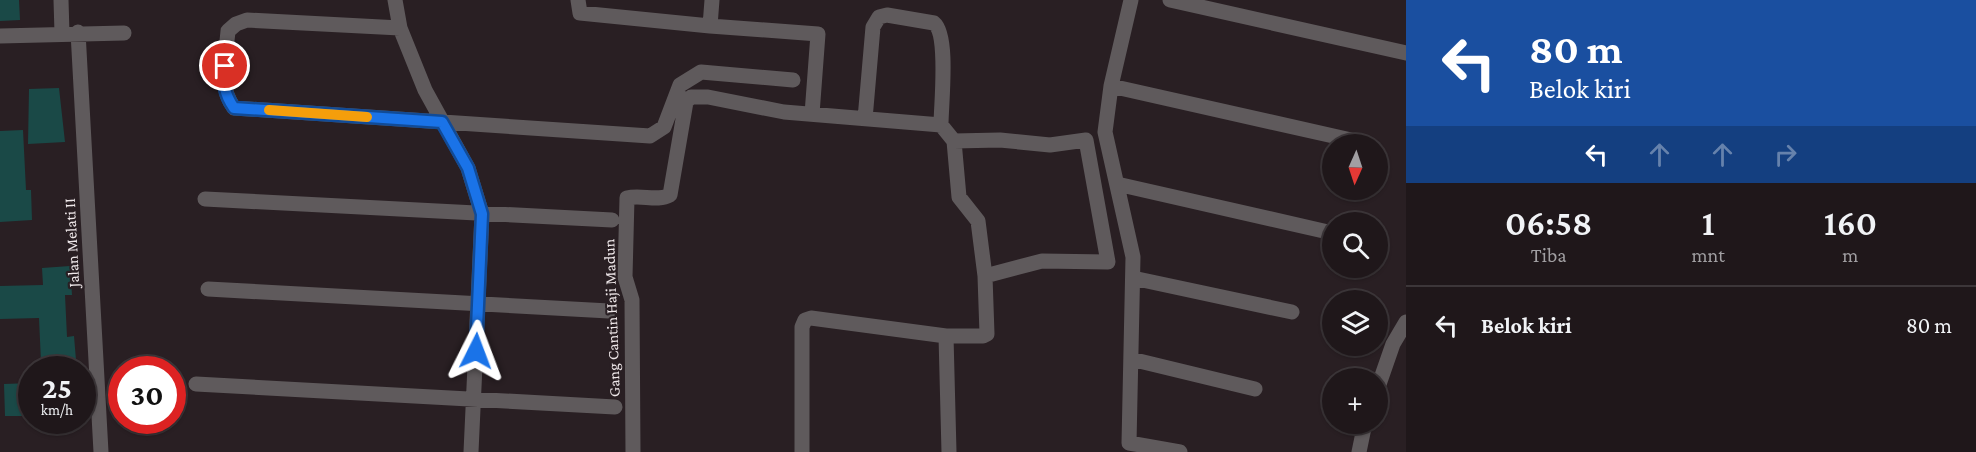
<!DOCTYPE html>
<html lang="id">
<style>
body{margin:0;font-family:"Crimson Pro",serif;background:#272023;color:#f1f3f6;height:100vh;display:flex;flex-direction:column;font-size:22px;white-space:nowrap}
*{box-sizing:border-box;margin:0}
p{font-size:20px;color:#a19fa2}
.icon{flex:none;width:33px;height:33px;fill:none;stroke:currentColor;stroke-width:2;stroke-linecap:round;stroke-linejoin:round}
.map{position:relative;flex:1;overflow:hidden}
.sheet{display:flex;flex-direction:column;background:#1f171a;width:570px}
.sheet>*{flex:none}
.guide{background:#1a4fa0;color:#fff;overflow:hidden}
.needle{width:39px;rotate:183deg}
.controls{position:absolute;left:1322px;top:134px;display:grid;gap:12px}
.controls a{display:grid;place-items:center;width:66px;height:66px;border-radius:50%;background:#1f171a;box-shadow:0 2px 4px #0004,0 0 0 2px #3c3639;font-size:30px}
.speed{position:absolute;left:18px;top:356px;display:flex;gap:12px;font-size:30px;font-weight:700;text-align:center}
.speed>*{display:grid;place-content:center;width:78px;height:78px;border-radius:50%;background:#1f171a;box-shadow:0 2px 4px #0004,0 0 0 2px #3c3639;line-height:1}
.speed small{font-size:15px;font-weight:400}
.speed .limit{border:9px solid #d22;background:#fff;color:#111}
.pin{position:absolute;display:grid;place-items:center;width:51px;height:51px;color:#fff;margin:-26px;border:3px solid #fff;border-radius:50%;box-shadow:0 2px 6px #0007}
.me{position:absolute;width:66px;margin:-33px;rotate:3deg;stroke-linejoin:round;filter:drop-shadow(0 0 4px #0008)}
.turn{display:flex;align-items:center;gap:21px;height:126px;padding:0 24px;font-size:27px}
.turn .icon{width:78px;height:78px;stroke-width:2.5}
.turn b{display:block;font-size:42px;line-height:51px}
.lanes{display:flex;align-items:center;height:57px;padding:0 24px;background:#0003;justify-content:center;gap:30px;direction:ltr}
.lanes .off{opacity:.35}
.eta{display:flex;justify-content:space-evenly;align-items:center;height:102px;text-align:center}
.eta b{font-size:36px;font-weight:600;line-height:42px}
ul{padding:0;list-style:none}
li{display:flex;align-items:center;gap:18px;height:78px;padding:0 24px;border-top:2px solid #3c3639}
li div{flex:1}
li b{display:block;font-size:22px}
li em{font-style:normal}
main{display:flex;flex:1;min-height:0}
.map>svg:first-child{display:block}
</style>
<main>
<div class="map">
<svg width="1406" height="452" viewBox="0 0 1406 452">
<rect width="100%" height="100%" fill="#291f23"/>
<path fill="#1a4947" d="M0,0H19L20,20L0,21Z
M59,88L65,142L28,144L29,89Z
M23,130L26,190H31L32,220L0,222V131Z
M70,266L72,295H65L67,337L74,336L76,360L41,362L39,318L0,319V286L43,285L42,268Z
M32,383V416H5L4,384Z"/>
<g fill="none" stroke-linecap="round" stroke-linejoin="round">
<path stroke="#5f5a5c" stroke-width="15" d="M61,0L62,33
M395,0L400,28L425,90L468,168L482,214L471,452
M578,0L580,13L710,26
M712,0L710,26L818,34L812,114
M1131,0L1111,86L1105,132L1133,257L1129,443L1180,452
M1170,0L1406,53
M400,28L247,20L236,24L228,31C226,57 217,85 234,108L650,136L664,127L680,85L701,72L793,80
M78,32L101,452
M0,36L124,33
M1111,86L1360,142
M865,119L873,27L879,17L887,15L934,23C949,35 941,104 941,125
M1117,184L1328,232
M205,199L612,220
M1133,278L1292,312
M208,289L609,311
M946,336L949,452
M1131,359L1255,389
M196,384L615,407
M1377,390L1393,344L1406,322
M633,452L632,300L625,277L627,198C641,194 657,202 670,195L686,102L691,97H708L784,112L941,125L954,141L959,197L978,221L985,276L1042,261L1108,262L1086,140L1050,145L1000,140L954,141
M802,452V327L805,320L811,318L946,336H983L987,334L985,276
M1359,452L1365,423"/>
</g>
<g fill="none" stroke-linecap="round" stroke-linejoin="round">
<g stroke="#114b97" stroke-width="15">
<path id="route" d="M225,66C223,83 224,94 234,108L442,122L468,168L482,214L476,351"/>
</g>
<use href="#route" stroke="#1a73e8" stroke-width="10"/>
<path stroke="#f59e0b" stroke-width="10" d="M269,110L367,117"/>
</g>
<g text-anchor="middle" stroke-width="4.5" stroke-linejoin="round" paint-order="stroke">
<g font-size="16" fill="#eee7e9" stroke="#291f23">
<text transform="translate(71 243) rotate(-93)" y="6">Jalan Melati II</text>
<text transform="translate(611 318) rotate(-92)" y="6">Gang Cantin Haji Madun</text>
</g>
</g>
</svg>
<div class="controls">
<a><svg class="needle" viewBox="-14 -14 28 28"><path d="M0-13l5 13h-10z" fill="#e53935"/><path d="M0 13l5-13h-10z" fill="#a19fa2"/></svg></a>
<a><svg class="icon" aria-label="search" viewBox="0 0 24 24"><circle cx="10" cy="10" r="6"/><path d="M15 15l6 6"/></svg></a>
<a><svg class="icon" aria-label="layers" viewBox="0 0 24 24"><path d="M12 4l9 5-9 5-9-5zM3 14l9 5 9-5"/></svg></a>
<a>+</a>
</div>
<div class="speed"><div>25<small>km/h</small></div><div class="limit">30</div></div>
<div class="pin" style="left:225px;top:66px;background:#d93025"><svg class="icon" aria-label="arrive" viewBox="0 0 24 24"><path d="M6 21V4h12l-3 4 3 4H6"/></svg></div>
<svg class="me" style="left:476px;top:351px" viewBox="-20 -20 40 40"><path d="M0-17L14 15 0 8-14 15z" fill="#1a73e8" stroke="#fff" stroke-width="4"/></svg>
</div>
<section class="sheet">
<div class="guide">
<div class="turn"><svg class="icon" aria-label="left" viewBox="0 0 24 24"><path d="M17 20v-9H6M10 6l-5 5 5 5"/></svg><div><b>80 m</b>Belok kiri</div></div>
<div class="lanes"><svg class="icon" aria-label="left" viewBox="0 0 24 24"><path d="M17 20v-9H6M10 6l-5 5 5 5"/></svg><svg class="icon off" aria-label="ahead" viewBox="0 0 24 24"><path d="M12 20V5M6 11l6-6 6 6"/></svg><svg class="icon off" aria-label="ahead" viewBox="0 0 24 24"><path d="M12 20V5M6 11l6-6 6 6"/></svg><svg class="icon off" aria-label="right" viewBox="0 0 24 24"><path d="M7 20v-9h11M14 6l5 5-5 5"/></svg></div>
</div>
<div class="eta">
<div><b>06:58</b><p>Tiba</p></div>
<div><b>1</b><p>mnt</p></div>
<div><b>160</b><p>m</p></div>
</div>
<ul>
<li><svg class="icon" aria-label="left" viewBox="0 0 24 24"><path d="M17 20v-9H6M10 6l-5 5 5 5"/></svg><div><b>Belok kiri</b></div><em>80 m</em></li>
</ul>
</section>
</main>
